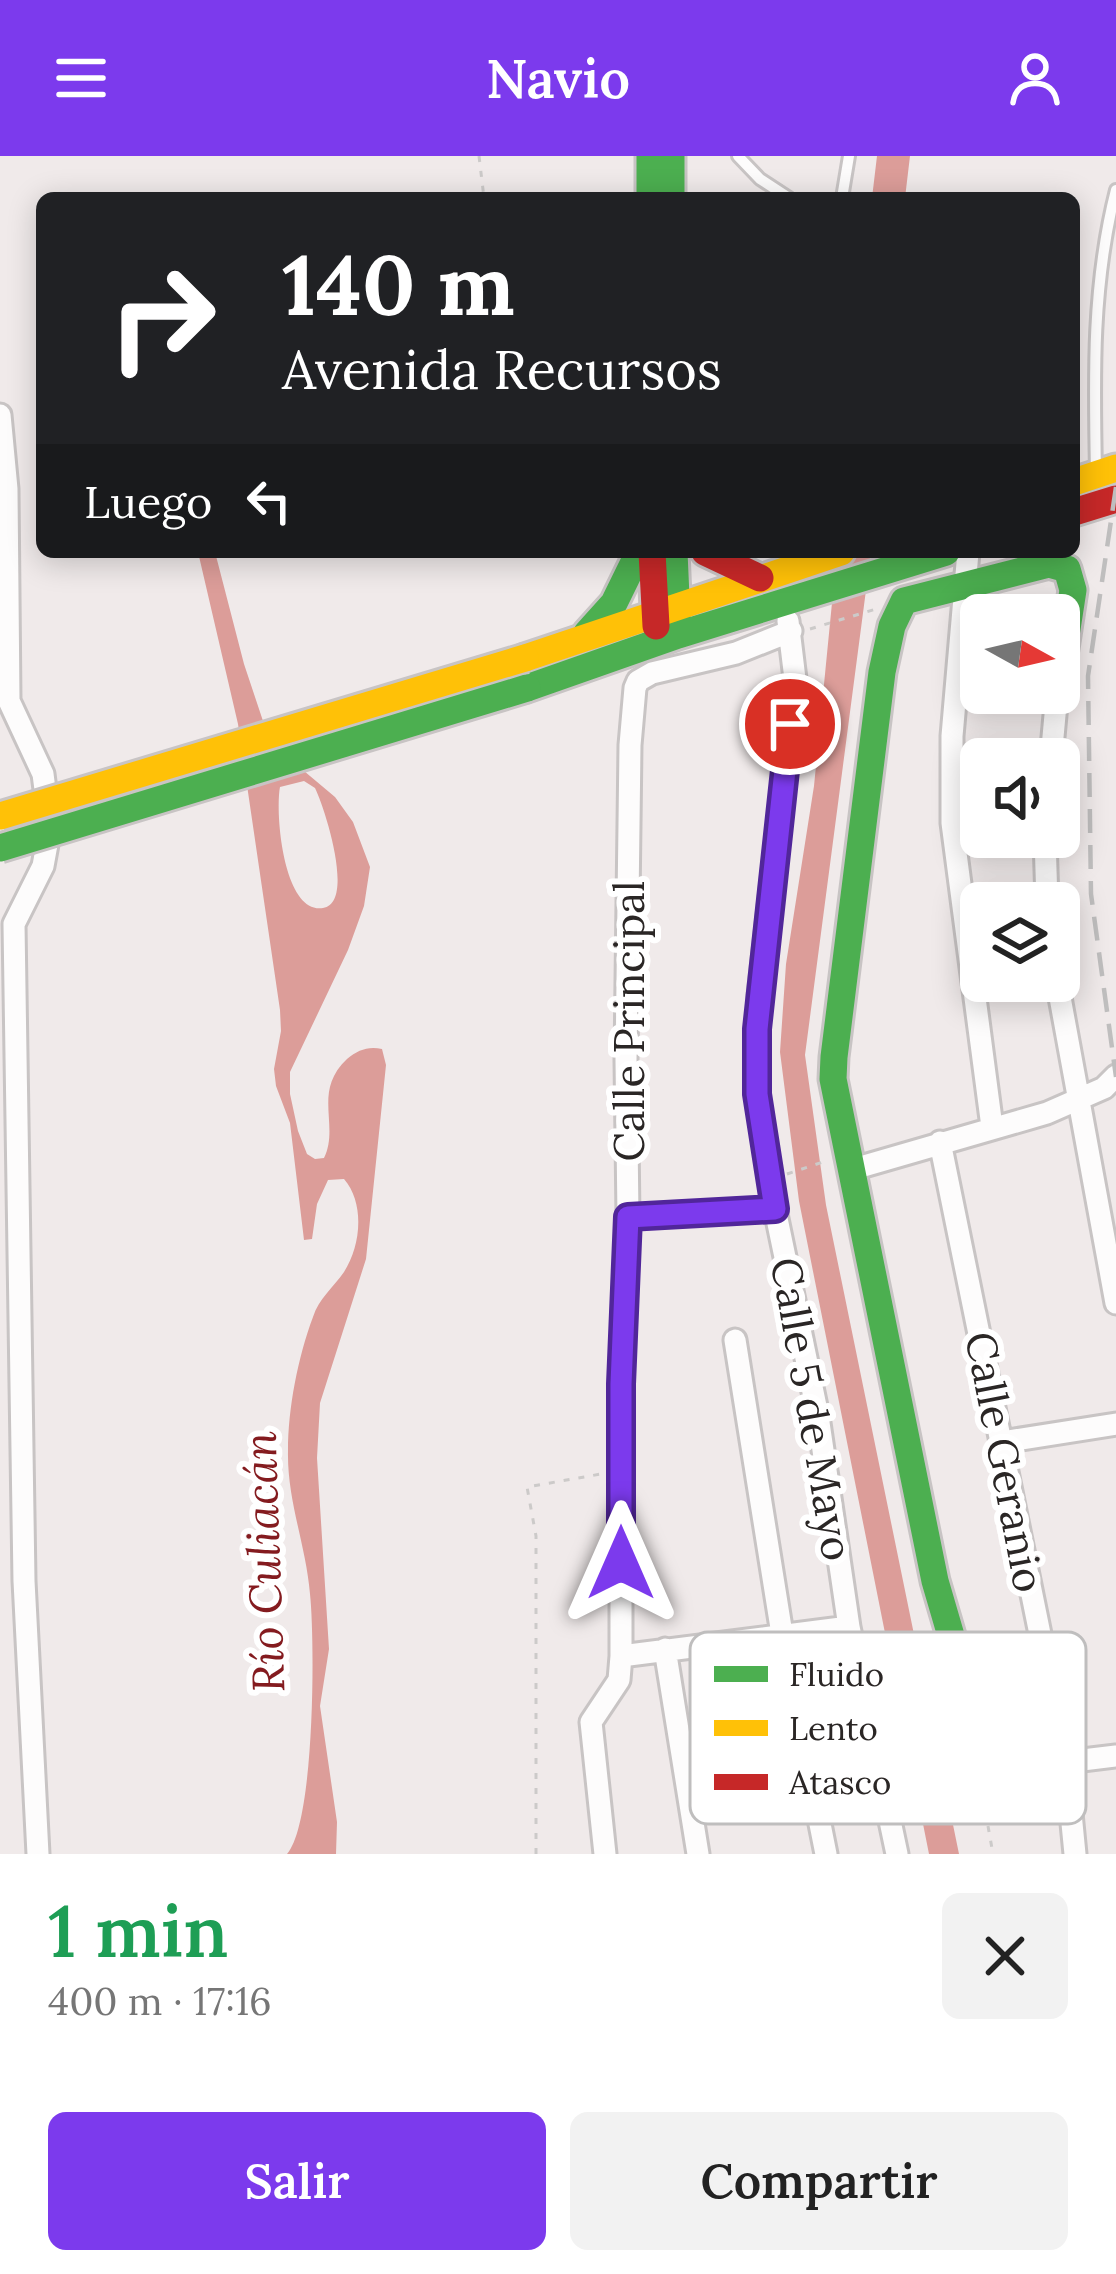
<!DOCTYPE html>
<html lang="es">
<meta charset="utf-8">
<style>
body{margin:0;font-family:Lora,serif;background:#f2f2f2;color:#222;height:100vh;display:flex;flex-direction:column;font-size:45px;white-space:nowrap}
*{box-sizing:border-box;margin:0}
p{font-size:39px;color:#767676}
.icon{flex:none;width:66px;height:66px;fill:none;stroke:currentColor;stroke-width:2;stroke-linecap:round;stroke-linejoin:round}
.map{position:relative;height:1698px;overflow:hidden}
.details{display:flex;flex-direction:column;background:#fff;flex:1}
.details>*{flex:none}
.guide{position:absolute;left:36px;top:36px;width:1044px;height:366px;border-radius:18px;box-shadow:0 6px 30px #0003;background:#202124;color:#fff;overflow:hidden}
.needle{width:78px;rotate:98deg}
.tools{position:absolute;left:960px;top:438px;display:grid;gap:24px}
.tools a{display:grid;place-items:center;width:120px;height:120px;border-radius:18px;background:#fff;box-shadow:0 6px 30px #0003;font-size:60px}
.pin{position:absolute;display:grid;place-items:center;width:102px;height:102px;color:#fff;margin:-51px;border:6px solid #fff;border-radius:50%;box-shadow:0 3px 12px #0007}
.me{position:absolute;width:132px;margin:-66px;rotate:0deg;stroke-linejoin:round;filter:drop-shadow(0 0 9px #0008)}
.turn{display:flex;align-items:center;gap:42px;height:252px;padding:0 48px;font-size:54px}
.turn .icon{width:156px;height:156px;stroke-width:2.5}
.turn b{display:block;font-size:84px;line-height:102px}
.then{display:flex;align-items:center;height:114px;padding:0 48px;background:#0003;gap:24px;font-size:45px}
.round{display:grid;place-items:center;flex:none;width:126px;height:126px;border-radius:18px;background:#f2f2f2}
.head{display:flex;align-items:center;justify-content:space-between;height:204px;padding:0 48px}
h1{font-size:72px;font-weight:600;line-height:90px;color:#1e9e55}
.primary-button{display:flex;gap:24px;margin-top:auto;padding:24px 48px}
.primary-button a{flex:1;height:138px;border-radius:18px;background:#7c3aed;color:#fff;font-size:48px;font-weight:600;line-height:138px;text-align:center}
.primary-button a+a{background:#f2f2f2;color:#222}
header{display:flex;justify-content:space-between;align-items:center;height:156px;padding:0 48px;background:#7c3aed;color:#fff;font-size:54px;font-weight:600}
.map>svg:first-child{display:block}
</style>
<header><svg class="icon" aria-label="menu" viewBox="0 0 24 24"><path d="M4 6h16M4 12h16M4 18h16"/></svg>Navio<svg class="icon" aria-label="person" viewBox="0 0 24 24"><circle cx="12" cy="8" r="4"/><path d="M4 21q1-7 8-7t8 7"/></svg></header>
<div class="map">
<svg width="1116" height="1698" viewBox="0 0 1116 1698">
<rect width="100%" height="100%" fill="#f0eaea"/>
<path fill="#dc9d99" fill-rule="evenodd" d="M877,0H910L905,42H872Z
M198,396H215L244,508L263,565L285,599L335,641L353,666L370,711L364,750L348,794L290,916V938L298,975L307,998L315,1003L324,1002C340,969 312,936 347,903C358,894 368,890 382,893L386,909L366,1103L320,1247L317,1302L329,1493L320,1550L337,1666L336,1698H287C315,1666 315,1485 310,1438C306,1389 287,1345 288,1295C288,1252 298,1201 313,1161C319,1142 333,1132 344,1116C361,1090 365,1047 344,1023L328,1024L317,1048L312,1083L304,1084L290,967L276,930L274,913L281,875L280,854L238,568ZM304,625L315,632C324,650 356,747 323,752C283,758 275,656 280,631Z
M837,396H871L805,899L826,1049L959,1698H929L799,1045L780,896L786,808L814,630Z"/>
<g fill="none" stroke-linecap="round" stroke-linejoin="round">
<g stroke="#c8c4c4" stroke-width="16">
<path id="lane" d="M738,0L760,23L789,42
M842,42L849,0
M1096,316C1094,220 1092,128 1116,34"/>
</g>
<g stroke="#c8c4c4" stroke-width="27">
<path id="street" d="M0,259L7,333L9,545L43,618L50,672L43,710L14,768L24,1425L38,1698
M968,396L952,580V667L992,971
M788,465L795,523L759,839L757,937L775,1053L818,1260L849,1471L897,1698
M1051,603L1057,537
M1045,681L1047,747
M1057,825L1116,1147
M940,986L1066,1606L1075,1698
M850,1014L1047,957L1104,932L1116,920
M628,1061L775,1053
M735,1184L782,1478L826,1698
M1002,1286L1116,1268
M665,1493L698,1698
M621,1500L849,1471
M1066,1606L1116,1600
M605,1698L591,1566L619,1524L621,1500V1228L628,1061L626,904L630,589L635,532L638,525L652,517L736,497L791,475"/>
</g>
<g stroke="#c8c4c4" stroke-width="33">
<path id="fast" d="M650,0V42
M671,0V42
M674,396L677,463
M587,477L614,447L639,396
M527,532L678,479L946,396
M984,1650L961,1514L935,1425L833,923L834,901L882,516L892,470L904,445L1049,408L1067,413L1073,434L1059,525"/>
</g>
<g stroke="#c8c4c4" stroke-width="33">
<path id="slow" d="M1074,326L1116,312
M525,502L841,396"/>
</g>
<g stroke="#c8c4c4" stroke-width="33">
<path id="jam" d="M1074,356L1116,343
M652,396L656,470
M705,396L760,422"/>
</g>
<path stroke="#cccac9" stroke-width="3" stroke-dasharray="6 9" stroke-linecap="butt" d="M479,0L484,42
M810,473L876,453
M787,1018L829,1004
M988,1670L993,1698
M536,1698V1380L527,1331L601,1318"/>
<use href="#lane" stroke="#fdfcfc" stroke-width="10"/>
<use href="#street" stroke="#fdfcfc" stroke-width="21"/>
<use href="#fast" stroke="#4caf50" stroke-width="27"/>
<use href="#slow" stroke="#ffc107" stroke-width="27"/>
<use href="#jam" stroke="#c62828" stroke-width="27"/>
<path stroke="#bfbebe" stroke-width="4.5" stroke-dasharray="24 12" stroke-linecap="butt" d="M1116,331L1088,520L1091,738L1116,921"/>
<g stroke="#c8c4c4" stroke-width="33" stroke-linecap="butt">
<path id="fast-bridge" d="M0,692L527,532"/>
</g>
<g stroke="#c8c4c4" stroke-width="33" stroke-linecap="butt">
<path id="slow-bridge" d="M0,660L525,502"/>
</g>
<use href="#fast-bridge" stroke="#4caf50" stroke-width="27"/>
<use href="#slow-bridge" stroke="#ffc107" stroke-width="27"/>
</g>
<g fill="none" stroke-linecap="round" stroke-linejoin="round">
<g stroke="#51269a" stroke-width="30">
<path id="route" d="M621,1407V1228L628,1061L775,1053L757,938V873L790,568"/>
</g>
<use href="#route" stroke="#7c3aed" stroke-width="21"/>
</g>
<g text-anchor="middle" stroke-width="12" stroke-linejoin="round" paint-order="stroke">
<g font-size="42" fill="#2a2625" stroke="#fff">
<text transform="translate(629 865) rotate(-90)" y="15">Calle Principal</text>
<text transform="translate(812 1253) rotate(80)" y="15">Calle 5 de Mayo</text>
<text transform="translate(1005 1306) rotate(79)" y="15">Calle Geranio</text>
</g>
<g font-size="45" font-style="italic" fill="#841b1f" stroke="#fff">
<text transform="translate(264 1406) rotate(-92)" y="16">Río Culiacán</text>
</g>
</g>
<rect x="690" y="1476" width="396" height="192" rx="18" fill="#fff" stroke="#bfbebe" stroke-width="3"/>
<rect x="714" y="1510" width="54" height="16" fill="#4caf50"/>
<rect x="714" y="1564" width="54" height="16" fill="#ffc107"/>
<rect x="714" y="1618" width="54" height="16" fill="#c62828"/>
<g font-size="33" fill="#2a2625">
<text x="789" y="1530">Fluido</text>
<text x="789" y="1584">Lento</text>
<text x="789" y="1638">Atasco</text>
</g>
</svg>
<div class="tools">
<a><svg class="needle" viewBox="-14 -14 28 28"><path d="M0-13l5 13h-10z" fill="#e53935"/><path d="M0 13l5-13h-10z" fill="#767676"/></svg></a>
<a><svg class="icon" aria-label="sound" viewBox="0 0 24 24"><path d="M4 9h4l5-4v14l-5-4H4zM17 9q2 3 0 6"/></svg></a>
<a><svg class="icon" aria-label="layers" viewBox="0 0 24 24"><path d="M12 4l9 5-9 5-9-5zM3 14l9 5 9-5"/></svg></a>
</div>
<div class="pin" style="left:790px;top:568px;background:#d93025"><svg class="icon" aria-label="arrive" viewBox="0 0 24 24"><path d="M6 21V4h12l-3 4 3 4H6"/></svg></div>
<svg class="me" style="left:621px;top:1407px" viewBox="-20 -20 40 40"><path d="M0-17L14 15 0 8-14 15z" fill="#7c3aed" stroke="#fff" stroke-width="4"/></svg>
<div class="guide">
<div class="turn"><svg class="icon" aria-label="right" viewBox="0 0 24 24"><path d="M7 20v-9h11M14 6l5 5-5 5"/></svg><div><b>140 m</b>Avenida Recursos</div></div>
<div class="then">Luego<svg class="icon" aria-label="left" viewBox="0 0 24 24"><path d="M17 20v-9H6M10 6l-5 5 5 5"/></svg></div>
</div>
</div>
<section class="details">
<div class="head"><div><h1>1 min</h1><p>400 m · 17:16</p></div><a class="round"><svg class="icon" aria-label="close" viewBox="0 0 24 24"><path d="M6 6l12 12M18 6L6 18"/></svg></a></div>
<div class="primary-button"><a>Salir</a><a>Compartir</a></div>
</section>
